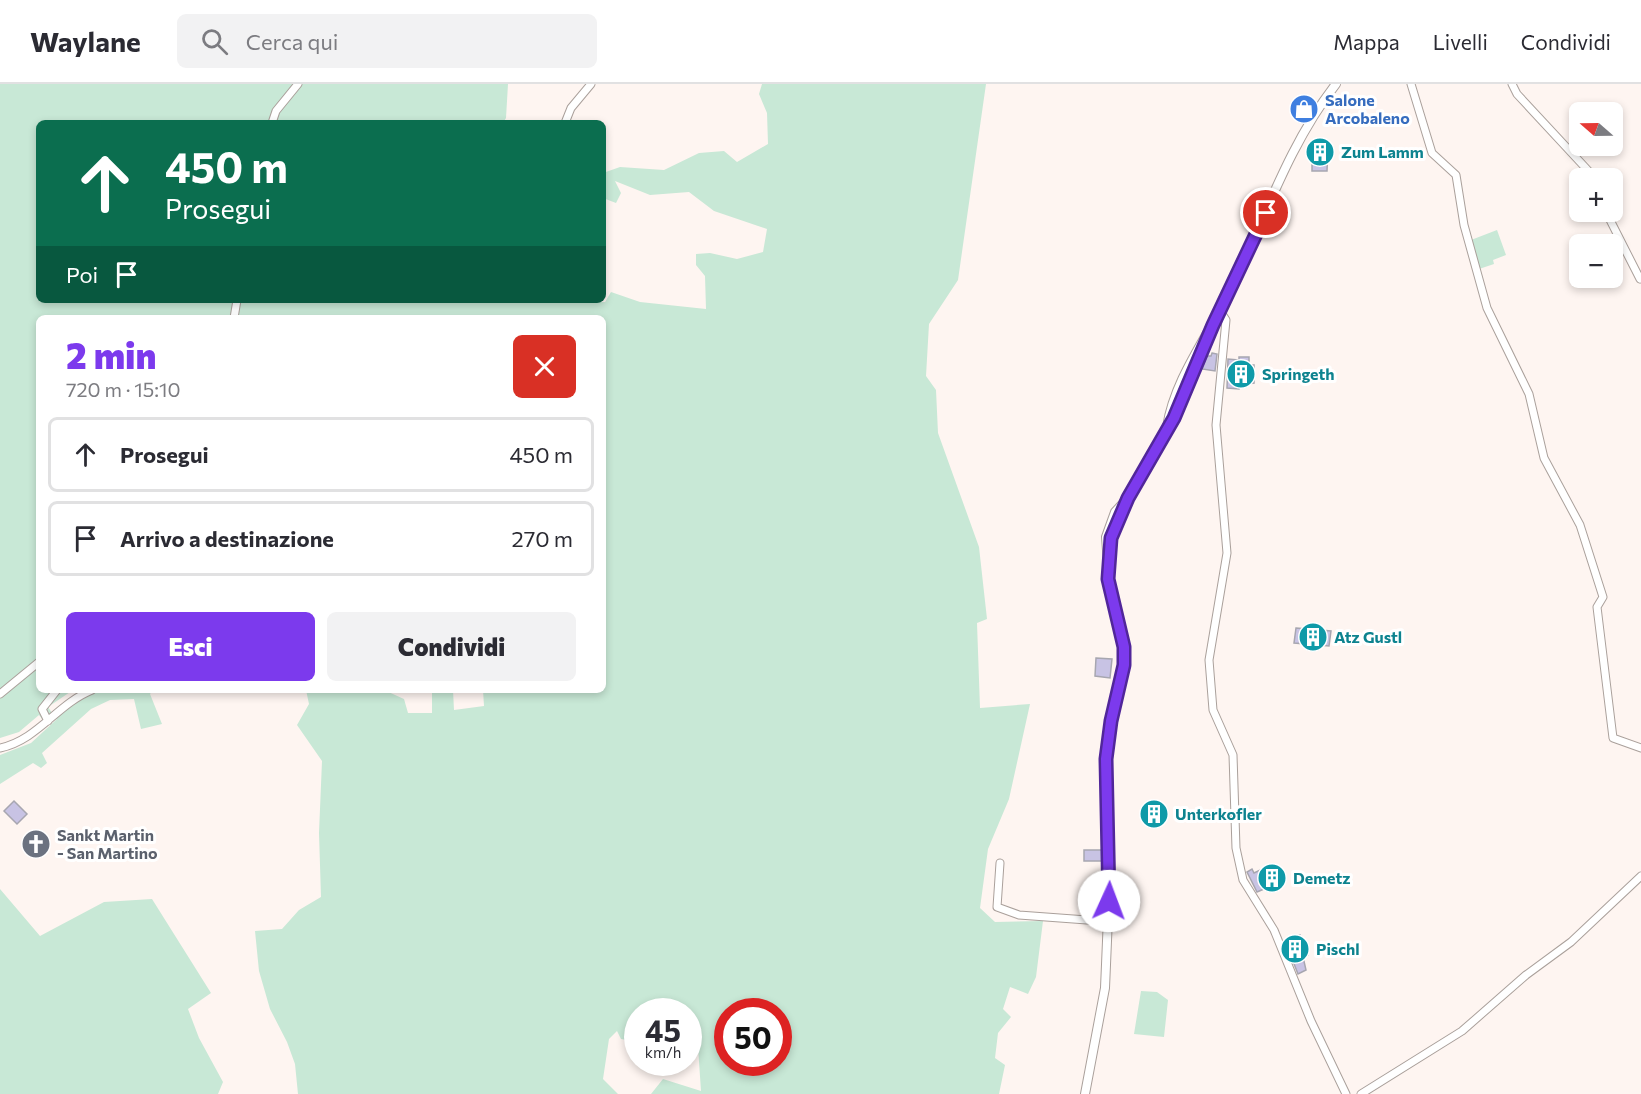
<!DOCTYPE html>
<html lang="it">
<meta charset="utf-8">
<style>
body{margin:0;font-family:Commissioner,sans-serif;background:#f2f2f3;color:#2b2b33;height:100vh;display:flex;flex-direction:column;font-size:22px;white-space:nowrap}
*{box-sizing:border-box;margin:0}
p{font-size:20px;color:#7c7c81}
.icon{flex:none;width:33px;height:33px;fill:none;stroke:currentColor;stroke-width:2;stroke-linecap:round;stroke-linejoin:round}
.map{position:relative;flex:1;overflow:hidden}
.details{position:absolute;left:36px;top:231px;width:570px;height:378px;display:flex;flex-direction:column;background:#fff;border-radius:9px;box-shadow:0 3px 9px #0003}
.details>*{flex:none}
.guide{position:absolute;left:36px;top:36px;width:570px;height:183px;border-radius:9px;box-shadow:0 3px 9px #0003;background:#0b6e4f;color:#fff;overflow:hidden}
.needle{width:39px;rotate:290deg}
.buttons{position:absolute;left:1569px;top:18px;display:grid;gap:12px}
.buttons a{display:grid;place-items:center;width:54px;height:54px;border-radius:9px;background:#fff;box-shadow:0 3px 9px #0003;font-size:30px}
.speed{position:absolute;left:624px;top:914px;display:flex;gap:12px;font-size:30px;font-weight:700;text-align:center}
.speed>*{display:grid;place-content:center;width:78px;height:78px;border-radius:50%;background:#fff;box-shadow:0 3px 9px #0003;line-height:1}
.speed small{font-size:15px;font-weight:400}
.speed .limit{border:9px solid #d22;background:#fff;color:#111}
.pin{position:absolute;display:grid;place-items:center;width:51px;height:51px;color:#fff;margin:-26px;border:3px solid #fff;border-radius:50%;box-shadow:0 2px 6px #0007}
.me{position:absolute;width:66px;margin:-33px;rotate:2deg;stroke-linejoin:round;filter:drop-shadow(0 0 4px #0008)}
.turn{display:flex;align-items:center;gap:21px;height:126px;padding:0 30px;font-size:27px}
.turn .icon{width:78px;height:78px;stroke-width:2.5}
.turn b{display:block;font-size:42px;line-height:51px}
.then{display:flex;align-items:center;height:57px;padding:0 30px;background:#0003;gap:12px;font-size:22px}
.round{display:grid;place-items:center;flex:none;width:63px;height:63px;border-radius:9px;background:#f2f2f3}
.summary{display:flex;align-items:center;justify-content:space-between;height:102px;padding:0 30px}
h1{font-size:36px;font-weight:800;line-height:45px;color:#7c3aed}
.cta{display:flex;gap:12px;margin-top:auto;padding:12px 30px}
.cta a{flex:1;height:69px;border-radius:9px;background:#7c3aed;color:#fff;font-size:24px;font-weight:800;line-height:69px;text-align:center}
.cta a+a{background:#f2f2f3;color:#2b2b33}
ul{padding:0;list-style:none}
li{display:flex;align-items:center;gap:18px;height:75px;margin:0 12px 9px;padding:0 18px;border:3px solid #e1e1e2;border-radius:9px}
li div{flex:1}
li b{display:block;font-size:22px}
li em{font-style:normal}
header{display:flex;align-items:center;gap:36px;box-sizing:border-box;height:84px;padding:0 30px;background:#fff;border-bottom:2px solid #e1e1e2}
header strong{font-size:28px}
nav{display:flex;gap:33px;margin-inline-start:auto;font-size:21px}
.search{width:420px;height:54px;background:#f2f2f3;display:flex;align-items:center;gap:15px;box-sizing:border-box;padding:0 21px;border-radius:9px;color:#7c7c81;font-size:22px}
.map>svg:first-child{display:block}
</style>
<header>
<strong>Waylane</strong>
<div class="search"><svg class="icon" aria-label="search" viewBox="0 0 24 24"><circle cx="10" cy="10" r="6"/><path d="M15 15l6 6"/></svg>Cerca qui</div>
<nav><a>Mappa</a><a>Livelli</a><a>Condividi</a></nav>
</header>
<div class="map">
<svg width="1641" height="1010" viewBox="0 0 1641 1010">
<rect width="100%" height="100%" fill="#fef5f1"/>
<path fill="#c8e8d6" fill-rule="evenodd" d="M0,0H508L506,34L503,39H39V216L605,218L611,208L640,218L706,225L705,192L696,181V170L710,169L737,175L763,168L767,145L714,127L689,108L650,111L615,97L621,109L616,119L603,114V89L620,83L664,86L699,69L724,67L737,78L768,60L767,29L759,10L762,0H986L958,196L929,240L926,292L936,306L938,349L979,463L987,535L977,539L980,624L1030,620L1009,715L988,765L980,824L995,838L1043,837L1036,893L1028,910L1010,903L1003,925L1011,933L998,949L995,974L1005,981L999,1010H651L663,995L701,1007L698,963L689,961L688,927H638L637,958L621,955L617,947L609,955L603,995L618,1010H298L295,980L287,958L270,925L259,887L255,847L282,845L299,826L321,813L319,749L322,677L297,641L309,620L306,606H384L404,615L408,629H432V606H453L454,626L484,622L483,606H603V234H39V606H73L48,623L54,632L92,606H153L150,610L162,640L141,645L134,615L110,616L91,625L42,669L47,679L41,684L33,679L0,700V671L31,659L57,635L54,634L46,640L39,631L19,648L0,654ZM728,927H778V978H728Z
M1497,146L1506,171L1493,176L1494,180L1479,185L1471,156Z
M0,805L40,852L104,818L152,815L211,909L188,925L199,954L223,998L218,1010H0Z
M1141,907L1157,908L1168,916L1164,953L1134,950Z"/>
<path fill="#c8c3e4" stroke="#a7a6b0" stroke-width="1.5" d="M1312,61H1328L1327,87H1312Z
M1212,269L1217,270L1215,287L1202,285L1207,272H1211Z
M1239,273H1249V281H1254V299L1239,301V305L1227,304L1228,275L1239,276Z
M1296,544L1331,547L1329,562L1294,559Z
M1096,574L1112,575L1110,594L1095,592Z
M14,717L27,730L17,740L4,727Z
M1160,722L1161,738H1149L1148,723Z
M43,749L47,753L33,771L27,765L36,751L39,754Z
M1084,766H1103V777H1084Z
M1271,781L1275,789H1282L1285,796L1257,808L1247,788L1252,785L1254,789Z
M1300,851L1308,871L1303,873L1306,886L1298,890L1285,857Z"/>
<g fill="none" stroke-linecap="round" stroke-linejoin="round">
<g stroke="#aaa09b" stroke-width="9">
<path id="minor" d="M1411,0L1432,69L1456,91L1464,141L1487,224L1529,310L1544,374L1580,441L1603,513L1597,523L1613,654L1641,664
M1512,0L1517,10L1595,94
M272,39L276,27L298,0
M565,39L571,24L591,0
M1606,128L1640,195
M1220,227L1226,236L1216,341L1227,469L1209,576L1213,626L1233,671L1236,764L1243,796L1274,846L1311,937L1346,1010
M234,234L237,216
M0,610L39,578
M48,637L42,625L57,606
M0,664C38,656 57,620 92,606
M1000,779L997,823L1019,831L1114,838
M1361,1010L1462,947L1526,891L1571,858L1641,792"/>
</g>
<g stroke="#aaa09b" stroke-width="10">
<path id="major" d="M1167,343C1174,297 1205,256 1226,215C1262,143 1286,64 1336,0
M1126,418L1174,334L1198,278
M1085,1010L1105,904L1110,786L1105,689L1111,637L1124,581L1122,547L1110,508L1106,453L1115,428L1128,414"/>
</g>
<use href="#minor" stroke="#fff" stroke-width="7"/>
<use href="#major" stroke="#fff" stroke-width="8"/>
</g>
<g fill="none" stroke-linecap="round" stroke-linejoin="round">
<g stroke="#51269a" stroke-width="15">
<path id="route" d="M1109,817L1106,675L1111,637L1124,581V563L1108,495L1111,454L1128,414L1174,334L1213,241L1266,129"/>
</g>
<use href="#route" stroke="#7c3aed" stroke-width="10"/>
</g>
<defs>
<g id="shop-disc" transform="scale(1.5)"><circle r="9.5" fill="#3f7fe0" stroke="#fff"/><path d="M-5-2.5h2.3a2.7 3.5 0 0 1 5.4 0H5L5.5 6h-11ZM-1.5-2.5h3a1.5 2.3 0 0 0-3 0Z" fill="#fff"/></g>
<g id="building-disc" transform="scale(1.5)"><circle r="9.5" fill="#0f9aa8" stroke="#fff"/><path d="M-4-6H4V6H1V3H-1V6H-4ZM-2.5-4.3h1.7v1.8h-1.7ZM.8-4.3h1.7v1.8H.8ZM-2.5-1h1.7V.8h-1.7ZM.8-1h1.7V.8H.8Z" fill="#fff"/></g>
<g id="church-disc" transform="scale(1.5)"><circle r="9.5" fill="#6b7280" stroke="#fff"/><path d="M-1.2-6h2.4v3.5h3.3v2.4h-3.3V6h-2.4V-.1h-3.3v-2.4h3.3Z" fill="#fff"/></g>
</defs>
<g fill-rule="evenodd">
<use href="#shop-disc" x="1304" y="25"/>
<use href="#building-disc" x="1320" y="68"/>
<use href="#building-disc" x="1241" y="290"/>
<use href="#building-disc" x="1313" y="553"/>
<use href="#building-disc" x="1154" y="730"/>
<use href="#church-disc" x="36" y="760"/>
<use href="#building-disc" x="1272" y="794"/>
<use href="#building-disc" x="1295" y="865"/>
</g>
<g text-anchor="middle" stroke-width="6" stroke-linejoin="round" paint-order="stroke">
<g font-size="16" font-weight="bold" fill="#366cbe" stroke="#fff" text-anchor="start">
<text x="1325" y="22">Salone<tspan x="1325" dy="18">Arcobaleno</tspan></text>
</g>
<g font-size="16" font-weight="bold" fill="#0d838f" stroke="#fff" text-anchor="start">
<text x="1341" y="74">Zum Lamm</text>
<text x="1262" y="296">Springeth</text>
<text x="1334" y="559">Atz Gustl</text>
<text x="1175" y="736">Unterkofler</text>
<text x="1293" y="800">Demetz</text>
<text x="1316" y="871">Pischl</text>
</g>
<g font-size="16" font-weight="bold" fill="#5b616d" stroke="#fff" text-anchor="start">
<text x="57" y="757">Sankt Martin<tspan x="57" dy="18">- San Martino</tspan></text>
</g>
</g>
</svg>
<div class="buttons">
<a><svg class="needle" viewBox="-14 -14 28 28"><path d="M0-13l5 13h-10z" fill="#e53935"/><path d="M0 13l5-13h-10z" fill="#7c7c81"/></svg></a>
<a>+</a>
<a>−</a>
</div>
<div class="speed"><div>45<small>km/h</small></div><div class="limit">50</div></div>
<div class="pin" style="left:1266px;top:129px;background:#d93025"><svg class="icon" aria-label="arrive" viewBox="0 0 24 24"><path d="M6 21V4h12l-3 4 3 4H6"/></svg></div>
<svg class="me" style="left:1109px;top:817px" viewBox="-20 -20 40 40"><circle r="19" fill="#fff"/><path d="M0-13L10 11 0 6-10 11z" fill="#7c3aed"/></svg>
<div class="guide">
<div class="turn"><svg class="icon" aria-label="ahead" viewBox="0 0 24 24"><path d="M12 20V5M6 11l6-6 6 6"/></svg><div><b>450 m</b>Prosegui</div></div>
<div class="then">Poi<svg class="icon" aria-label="arrive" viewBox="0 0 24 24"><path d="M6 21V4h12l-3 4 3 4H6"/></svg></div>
</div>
<section class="details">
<div class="summary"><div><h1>2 min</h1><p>720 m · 15:10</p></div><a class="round" style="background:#d93025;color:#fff"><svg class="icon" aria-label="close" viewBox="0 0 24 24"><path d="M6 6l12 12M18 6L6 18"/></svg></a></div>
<ul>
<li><svg class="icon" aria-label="ahead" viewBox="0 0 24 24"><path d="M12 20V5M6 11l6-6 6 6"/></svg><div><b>Prosegui</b></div><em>450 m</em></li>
<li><svg class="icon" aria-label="arrive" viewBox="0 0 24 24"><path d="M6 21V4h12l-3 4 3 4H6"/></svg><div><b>Arrivo a destinazione</b></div><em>270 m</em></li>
</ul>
<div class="cta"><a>Esci</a><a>Condividi</a></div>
</section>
</div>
